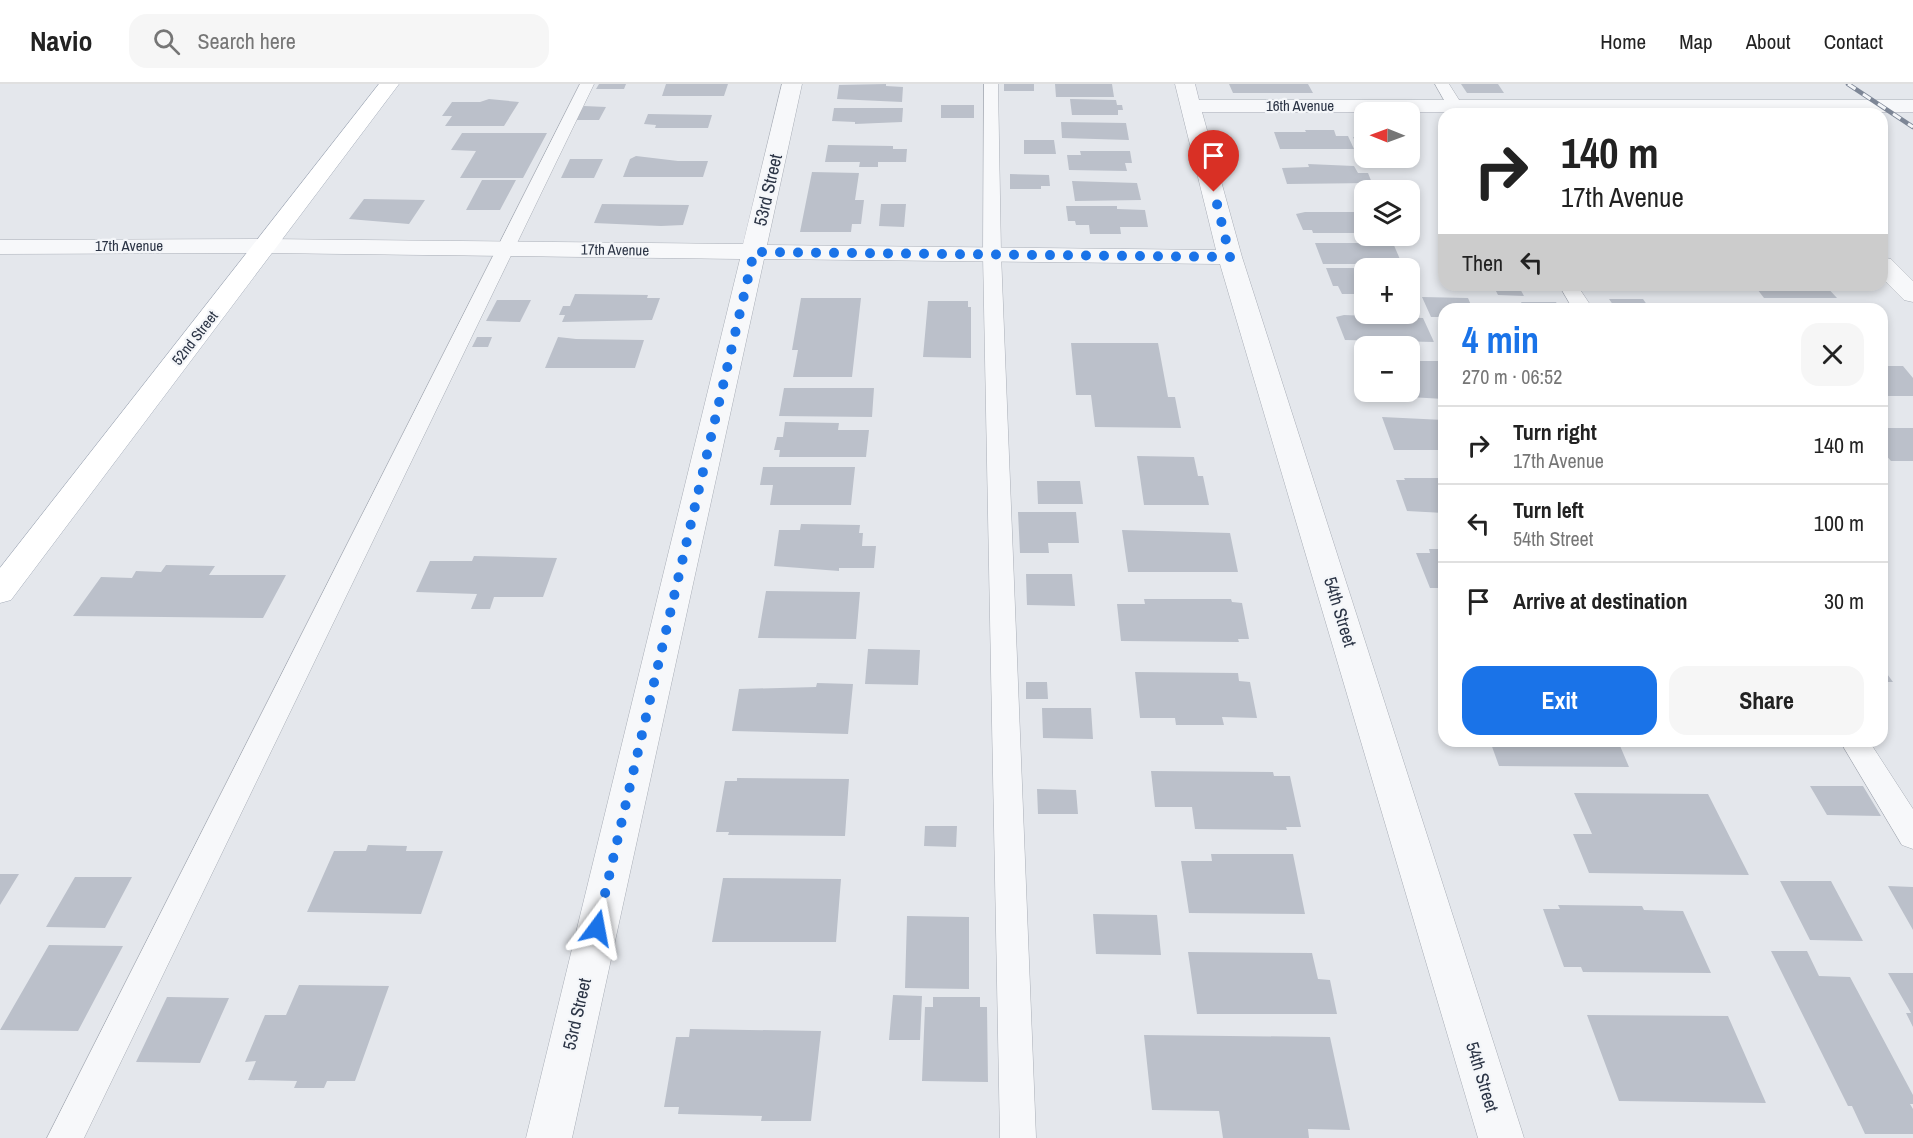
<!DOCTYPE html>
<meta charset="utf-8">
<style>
body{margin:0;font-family:"Archivo Narrow",sans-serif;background:#f6f6f6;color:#222;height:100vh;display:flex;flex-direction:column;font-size:22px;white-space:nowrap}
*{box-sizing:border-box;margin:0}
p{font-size:20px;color:#767676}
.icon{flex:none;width:33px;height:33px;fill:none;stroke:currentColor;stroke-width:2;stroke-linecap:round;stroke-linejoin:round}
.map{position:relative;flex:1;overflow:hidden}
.details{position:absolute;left:1438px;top:219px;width:450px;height:444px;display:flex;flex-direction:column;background:#fff;border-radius:18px;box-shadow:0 3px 9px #0003}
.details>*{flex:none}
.banner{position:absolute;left:1438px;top:24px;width:450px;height:183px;border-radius:18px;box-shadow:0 3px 9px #0003;background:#fff;color:#222;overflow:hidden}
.needle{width:39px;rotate:271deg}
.tools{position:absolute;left:1354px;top:18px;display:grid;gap:12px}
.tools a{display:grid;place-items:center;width:66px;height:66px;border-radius:12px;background:#fff;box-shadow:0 3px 9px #0003;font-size:30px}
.pin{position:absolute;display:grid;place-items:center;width:51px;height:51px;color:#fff;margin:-62px -26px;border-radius:50% 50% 50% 0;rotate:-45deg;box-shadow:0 0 6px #0007}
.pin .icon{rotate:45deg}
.me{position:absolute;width:66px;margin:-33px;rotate:13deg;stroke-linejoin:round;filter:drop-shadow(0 0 4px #0008)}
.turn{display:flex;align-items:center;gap:21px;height:126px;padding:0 24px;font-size:27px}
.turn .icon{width:78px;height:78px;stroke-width:2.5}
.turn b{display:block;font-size:42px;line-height:51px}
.then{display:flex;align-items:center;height:57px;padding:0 24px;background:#0003;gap:12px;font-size:22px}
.round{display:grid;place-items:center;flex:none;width:63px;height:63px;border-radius:18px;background:#f6f6f6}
.head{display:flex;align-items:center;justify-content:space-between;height:102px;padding:0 24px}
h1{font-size:36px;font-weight:700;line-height:45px;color:#1a73e8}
.action{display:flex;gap:12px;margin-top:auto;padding:12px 24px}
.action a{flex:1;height:69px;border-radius:18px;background:#1a73e8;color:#fff;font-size:24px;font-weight:700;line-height:69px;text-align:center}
.action a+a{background:#f6f6f6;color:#222}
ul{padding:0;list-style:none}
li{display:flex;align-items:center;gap:18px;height:78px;padding:0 24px;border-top:2px solid #e0e0e0}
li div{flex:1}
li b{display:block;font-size:22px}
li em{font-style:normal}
header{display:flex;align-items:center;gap:36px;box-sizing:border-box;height:84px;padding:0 30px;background:#fff;border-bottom:2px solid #e0e0e0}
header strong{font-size:28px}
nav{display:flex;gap:33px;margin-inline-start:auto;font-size:21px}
.search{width:420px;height:54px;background:#f6f6f6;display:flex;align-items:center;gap:15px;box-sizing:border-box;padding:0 21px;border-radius:18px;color:#767676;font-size:22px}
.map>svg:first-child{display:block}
</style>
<header>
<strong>Navio</strong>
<div class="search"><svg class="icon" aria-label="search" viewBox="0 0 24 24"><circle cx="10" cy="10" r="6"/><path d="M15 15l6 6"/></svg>Search here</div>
<nav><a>Home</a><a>Map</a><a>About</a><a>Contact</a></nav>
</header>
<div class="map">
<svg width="1913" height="1054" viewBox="0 0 1913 1054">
<rect width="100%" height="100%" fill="#e4e7ec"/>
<path fill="#bbc0ca" d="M599,0H626L624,5H596Z
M666,0H728L724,12H662Z
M886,0V2L903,3L902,18L837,15L839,1Z
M1004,0H1034V7H1004Z
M1055,0H1112L1114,13H1056Z
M1229,0H1308L1313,9H1233Z
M1461,0H1498L1504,9H1467Z
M489,15L519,18L504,42H445L452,32H442L452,18H480Z
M1070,15L1116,16L1117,21H1122L1123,26H1118V31H1072Z
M941,21H974V34H941Z
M584,22L606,23L599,36H576Z
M834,24H903L902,38L855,40V38L832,37Z
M648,30L712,31L708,44H655L656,41L644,40Z
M1061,38L1126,39L1129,56L1062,54Z
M1305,46H1334L1336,52H1348L1354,65H1280L1274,48H1306Z
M462,49H547L523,94H460L476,67L451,66Z
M1353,53H1365V70H1361Z
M1024,56H1054L1056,70H1024Z
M828,61L893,62V65H907L906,78H878V83H859L860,78H825Z
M1080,67H1130L1132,79H1125L1127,87L1069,86L1067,71H1081Z
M636,72L678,77H708L703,93H623L630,75Z
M570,75H603L594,94H561Z
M1308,80L1354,82L1358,89H1368L1372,99L1287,100L1282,84L1309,83Z
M812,88L859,89L855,116H864L861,140H852L851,148H800Z
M1010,90L1049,91L1050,102H1041V105H1010Z
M482,96H516L500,126H466Z
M1072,97L1137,99L1141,116L1075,117Z
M364,115L425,116L409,140L349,135Z
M602,120L689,121L683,141L661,142L594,139Z
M881,120H906L904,143L879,142Z
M1066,122H1117V125L1145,126L1148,143H1120L1121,150H1090L1089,141H1076L1075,137H1068Z
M1305,128H1365V149H1313L1312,146H1303L1296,130Z
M1315,159H1393L1402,180H1323Z
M1326,184H1365V210H1342L1338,202H1333Z
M1493,201H1518L1524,212L1498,211Z
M1754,201H1825L1837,214H1764Z
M575,210L648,211L647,214H660L652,236L562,238L565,231H559L563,222H570Z
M1422,213L1468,214L1471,221H1460L1462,225H1444V233H1431Z
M801,214H861L852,293H793L798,266H792Z
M1609,215H1643L1650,225H1616Z
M497,216H531L520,238L486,237Z
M928,217H968V223H971V274L923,273Z
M1521,218H1556L1560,225H1525Z
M1344,231L1423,234L1434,258L1345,256L1336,233Z
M477,253H492L488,263H472Z
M558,253L576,255L644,256L635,284H545Z
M1071,259H1158L1168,313H1175L1181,344L1095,343L1091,311H1076Z
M1410,277H1439L1444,291V315L1374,311L1372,308H1410Z
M1362,280H1365V312L1355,284H1363Z
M1882,282H1903L1913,294V312H1882Z
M784,304H874L872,333L779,332Z
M1382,333L1444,336V366H1394Z
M785,338L839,339L838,346H869L866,373H779L780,366H774L777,353H783Z
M1882,344H1913V377H1891L1882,367Z
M1137,372L1194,373L1198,392H1203L1209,421H1144Z
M763,383H855L851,421H770L773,401H760Z
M1404,394H1444V429L1407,427L1396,396H1405Z
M1037,397H1080L1083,420H1038Z
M1018,428H1076L1079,459H1048L1049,469H1020Z
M801,440L860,441L859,449H863L862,462H876L874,484H839V487L774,482L779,446H800Z
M1122,446L1230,449L1238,488H1128Z
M1429,465H1444V504H1430L1416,469H1430Z
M474,472L557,474L543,513H494L490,525H471L477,510L416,508L430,477H472Z
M166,481L215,482L209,491H286L263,534L73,532L101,493L132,494L136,487L161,488Z
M1026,490H1072L1075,522L1027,521Z
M766,507L860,508L856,555L758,554Z
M1144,515H1231L1232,518L1242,519L1249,555H1238L1239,558L1121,557L1117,520H1145Z
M868,565L920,566L918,601L865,600Z
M1882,583L1893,598H1882Z
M1135,588L1238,589L1239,597L1250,598L1257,634L1222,633L1224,641H1176L1175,634H1140Z
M1026,598H1047L1048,615H1026Z
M817,599L853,600L848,650L732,647L739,605L816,603Z
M1042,624H1091L1093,655L1043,654Z
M1490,657H1618L1629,683L1499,682Z
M1151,687L1273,688L1274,692H1290L1301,743H1286L1287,746L1195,745L1192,723H1155Z
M737,694L849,695L845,752L728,751L729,748H716L725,697H737Z
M1810,702H1863L1881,732L1827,731Z
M1037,705L1076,706L1078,730H1038Z
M1574,709L1708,710L1749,791L1589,789L1573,750H1592Z
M925,742H957L956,763L924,762Z
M368,761L407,762L406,767H443L421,830L307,828L334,767H366Z
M1211,770H1293L1305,830L1189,829L1181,777H1212Z
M0,790H19L0,821Z
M75,793H132L105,844L46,843Z
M723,794L841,795L836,858H712Z
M1780,797H1831L1863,857L1810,856Z
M1888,802L1913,803V846Z
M1558,821L1642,822L1644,826L1683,827L1711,889L1583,888L1581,883H1564L1543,825H1560Z
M1093,830L1157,831L1161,871L1096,870Z
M907,832L969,833V905L905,904Z
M49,861L123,862L78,947L0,946Z
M1771,867H1807L1819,892L1850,893L1913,1011V1020H1910L1913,1025V1050H1865L1852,1022H1848Z
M1188,868L1312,869L1318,895L1330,896L1337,930H1197Z
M1888,889H1913V943L1906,929H1911Z
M299,901L389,902L355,997H327L324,1004H294L297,997L248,996L256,977L245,978L265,931H286Z
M893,911L922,912L920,956H889Z
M167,913L229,914L200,979L136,978Z
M933,913H980V923H987L988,998L922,997L925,923H933Z
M1587,931L1728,932L1766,1019L1619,1017Z
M690,945L821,947L811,1037H761L762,1032L678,1030L679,1023H664L676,953H689Z
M1144,951L1330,953L1350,1046L1308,1045L1309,1054H1223L1219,1027L1152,1026Z"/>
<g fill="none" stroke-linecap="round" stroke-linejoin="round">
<g stroke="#a9aeb7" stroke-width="1">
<path id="lane" d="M580,0H594L84,1054H47Z
M984,0H998L1001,170L1036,1054H1000L983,170Z
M1435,0H1449L1468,30H1452Z
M1559,201H1577L1593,225H1573Z
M1840,657H1869L1913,725V765L1902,761Z"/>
</g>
<g stroke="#a9aeb7" stroke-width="1">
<path id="street" d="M782,0H802L767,161L1216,166L1175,0H1195L1199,16H1913V28H1202L1242,173L1524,1054H1478L1220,180L764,175L572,1054H526L740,175L265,169L0,170V156L265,155L743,160Z
M1882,173L1891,175L1913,197V218L1904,216L1882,194Z"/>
</g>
<g stroke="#a3abb8" stroke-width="1">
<path id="primary" d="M379,0H399L11,516L0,519V484Z"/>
</g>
<use href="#lane" fill="#f7f8fa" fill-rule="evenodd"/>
<use href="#street" fill="#f7f8fa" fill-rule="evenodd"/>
<use href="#primary" fill="#fff" fill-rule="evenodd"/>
<g stroke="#7d8696" stroke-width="4.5">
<path id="rail" d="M1848,0L1913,43"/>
</g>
<use href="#rail" stroke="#f4f6f9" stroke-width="3" stroke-dasharray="9" stroke-linecap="butt"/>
</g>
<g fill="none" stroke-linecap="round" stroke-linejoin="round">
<path stroke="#1a73e8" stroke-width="10" stroke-dasharray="0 18" d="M597,844L754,168L1230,173L1214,108"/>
</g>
<g text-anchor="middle" stroke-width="4.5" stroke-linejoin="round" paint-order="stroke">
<g font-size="15" fill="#2b3445" stroke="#f4f6f9">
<text x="1300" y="27">16th Avenue</text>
<text x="129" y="167">17th Avenue</text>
<text transform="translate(615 166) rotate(1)" y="5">17th Avenue</text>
<text transform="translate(195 254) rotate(-52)" y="5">52nd Street</text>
</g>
<g font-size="18" fill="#2b3445" stroke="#f4f6f9">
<text transform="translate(768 106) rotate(-77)" y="6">53rd Street</text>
<text transform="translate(1340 528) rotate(73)" y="6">54th Street</text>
<text transform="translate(577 930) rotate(-77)" y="6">53rd Street</text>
<text transform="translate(1482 993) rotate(73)" y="6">54th Street</text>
</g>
</g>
</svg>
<div class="tools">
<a><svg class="needle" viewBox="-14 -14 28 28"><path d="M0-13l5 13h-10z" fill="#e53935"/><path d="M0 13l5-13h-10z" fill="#767676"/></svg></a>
<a><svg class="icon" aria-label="layers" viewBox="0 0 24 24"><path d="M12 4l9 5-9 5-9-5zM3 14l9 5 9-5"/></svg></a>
<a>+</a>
<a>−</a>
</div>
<div class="pin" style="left:1214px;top:108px;background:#d93025"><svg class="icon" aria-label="arrive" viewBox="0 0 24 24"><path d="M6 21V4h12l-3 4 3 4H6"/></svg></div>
<svg class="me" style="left:597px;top:844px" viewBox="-20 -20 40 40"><path d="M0-17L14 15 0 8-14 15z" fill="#1a73e8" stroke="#fff" stroke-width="4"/></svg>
<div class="banner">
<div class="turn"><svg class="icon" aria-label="right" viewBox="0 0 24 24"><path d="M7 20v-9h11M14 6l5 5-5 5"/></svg><div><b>140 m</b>17th Avenue</div></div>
<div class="then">Then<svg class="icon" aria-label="left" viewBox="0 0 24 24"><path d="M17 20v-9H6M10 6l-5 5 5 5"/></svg></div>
</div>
<section class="details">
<div class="head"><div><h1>4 min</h1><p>270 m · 06:52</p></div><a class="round"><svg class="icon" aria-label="close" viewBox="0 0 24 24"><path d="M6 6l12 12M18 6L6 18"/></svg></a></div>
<ul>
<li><svg class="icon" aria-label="right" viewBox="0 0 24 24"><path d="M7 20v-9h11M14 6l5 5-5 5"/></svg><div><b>Turn right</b><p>17th Avenue</p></div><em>140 m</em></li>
<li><svg class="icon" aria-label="left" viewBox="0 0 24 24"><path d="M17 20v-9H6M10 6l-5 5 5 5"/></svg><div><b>Turn left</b><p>54th Street</p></div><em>100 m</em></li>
<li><svg class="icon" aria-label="arrive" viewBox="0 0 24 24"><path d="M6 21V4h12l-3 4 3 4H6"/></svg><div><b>Arrive at destination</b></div><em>30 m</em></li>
</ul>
<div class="action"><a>Exit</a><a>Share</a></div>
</section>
</div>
